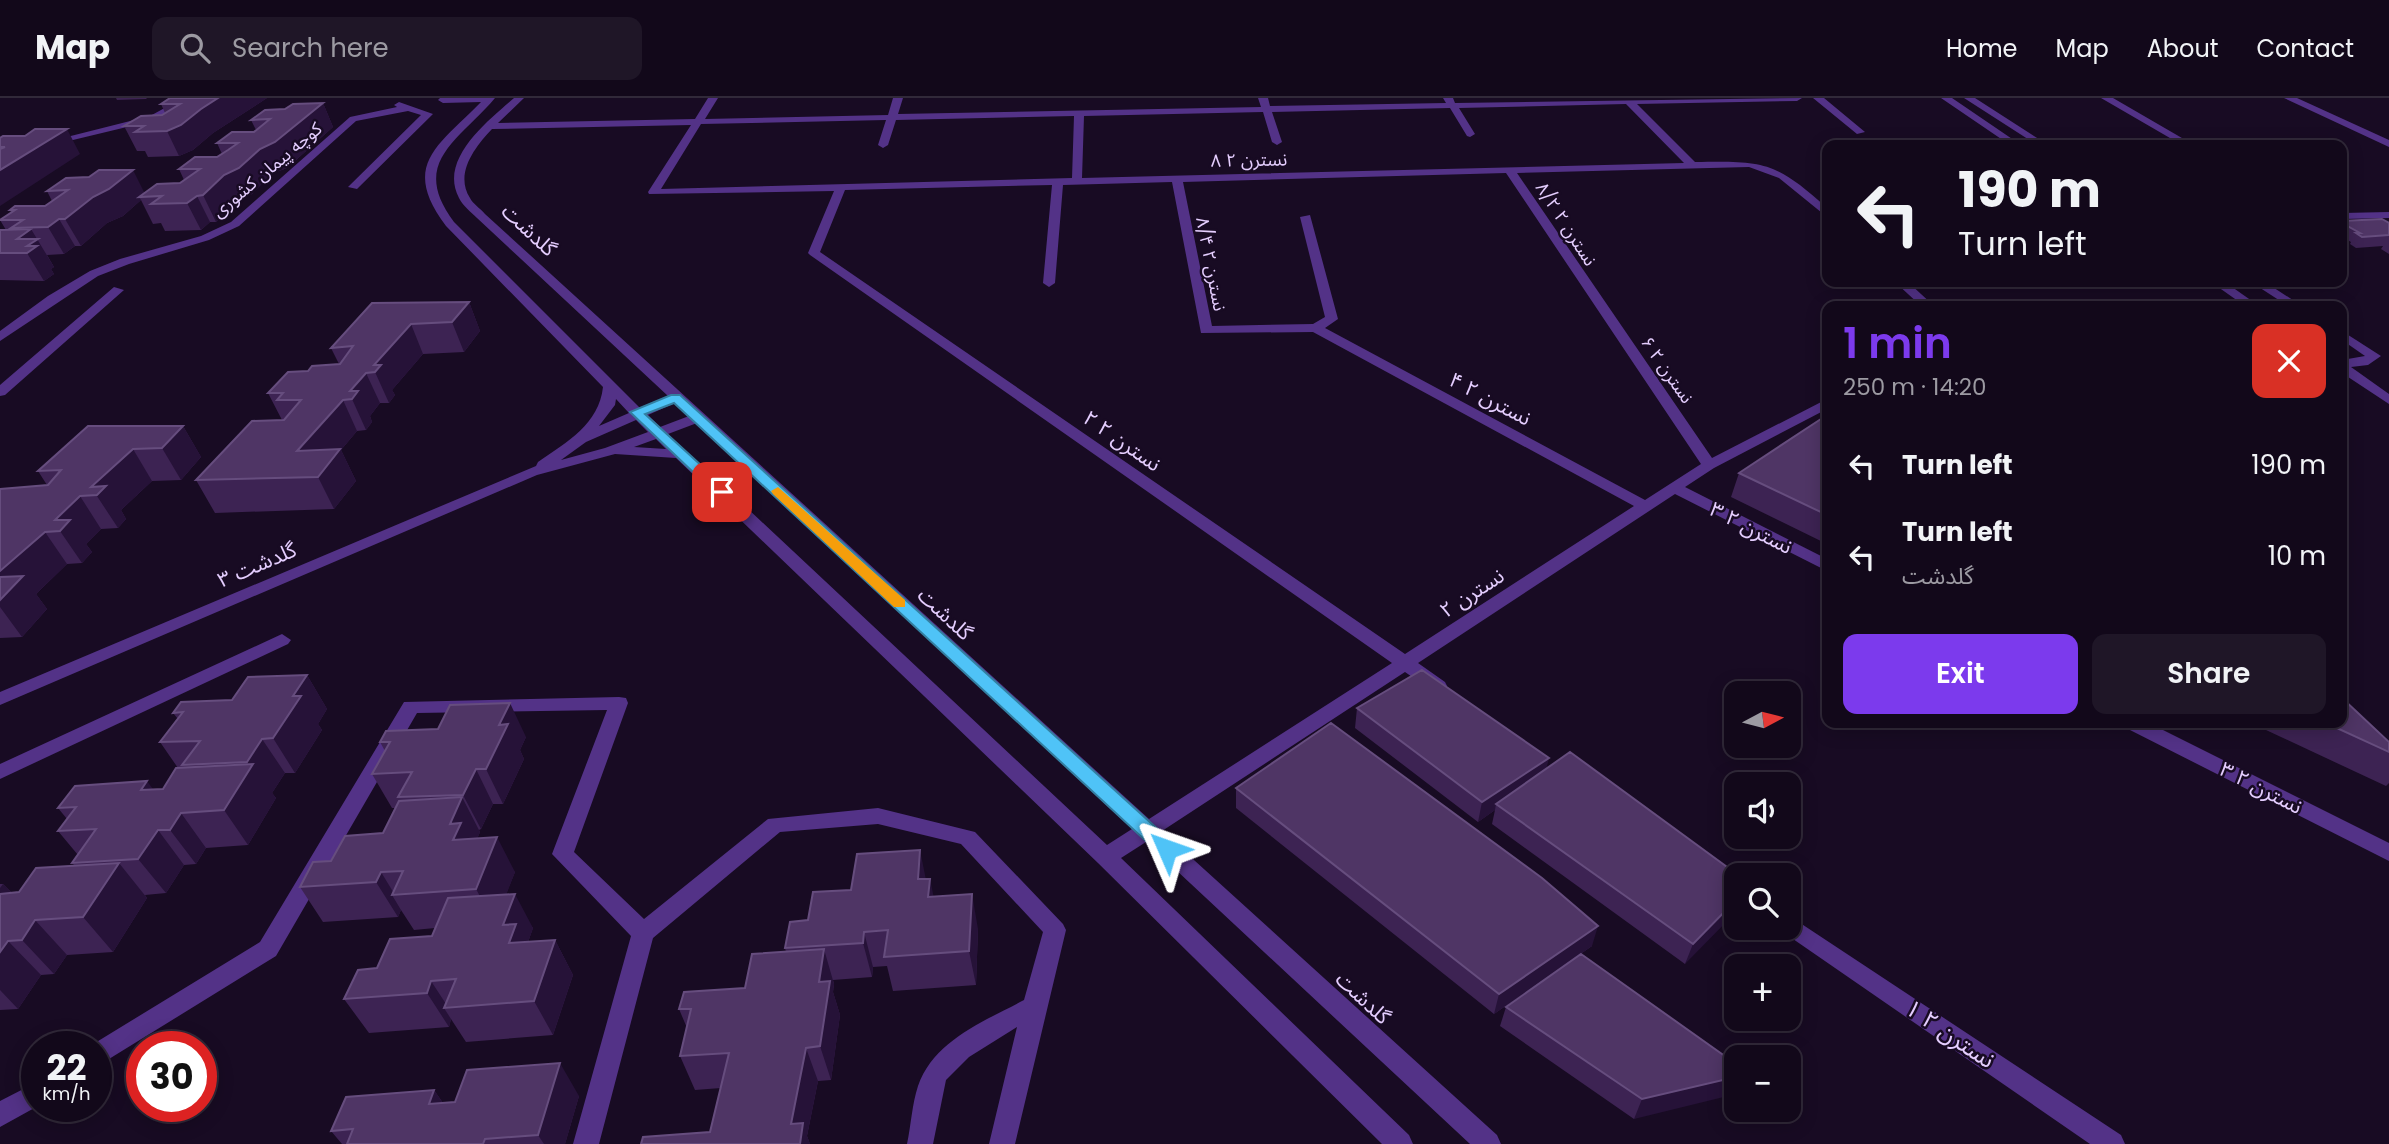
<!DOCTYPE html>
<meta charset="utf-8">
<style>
body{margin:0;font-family:Poppins,"Noto Sans Arabic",sans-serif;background:#1f1627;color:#f1f3f6;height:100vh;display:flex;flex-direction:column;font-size:26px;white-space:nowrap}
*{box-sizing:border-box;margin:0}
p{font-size:23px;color:#9c9aa2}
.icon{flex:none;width:38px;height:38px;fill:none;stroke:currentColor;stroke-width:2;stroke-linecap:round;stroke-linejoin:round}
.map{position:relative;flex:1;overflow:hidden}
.sheet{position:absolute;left:1822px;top:203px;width:525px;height:427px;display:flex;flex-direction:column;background:#12081a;border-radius:14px;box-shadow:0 4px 18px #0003,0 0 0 2px #312939}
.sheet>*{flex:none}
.top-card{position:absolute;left:1822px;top:42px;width:525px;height:147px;border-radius:14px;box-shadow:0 4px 18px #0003,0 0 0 2px #312939;background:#12081a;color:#f1f3f6;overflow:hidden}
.needle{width:46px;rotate:83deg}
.buttons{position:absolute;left:1724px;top:583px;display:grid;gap:14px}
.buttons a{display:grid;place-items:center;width:77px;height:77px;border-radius:14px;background:#12081a;box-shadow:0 4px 18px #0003,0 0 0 2px #312939;font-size:35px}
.speed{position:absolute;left:21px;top:933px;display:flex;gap:14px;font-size:35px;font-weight:700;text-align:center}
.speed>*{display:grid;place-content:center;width:91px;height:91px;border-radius:50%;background:#12081a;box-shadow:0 4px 18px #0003,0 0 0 2px #312939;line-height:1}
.speed small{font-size:18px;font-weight:400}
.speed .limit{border:10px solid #d22;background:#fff;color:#111}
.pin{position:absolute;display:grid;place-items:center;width:60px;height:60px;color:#fff;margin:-30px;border-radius:14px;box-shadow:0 4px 10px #0006}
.me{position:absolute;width:77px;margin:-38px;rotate:313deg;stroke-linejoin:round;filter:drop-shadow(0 0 5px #0008)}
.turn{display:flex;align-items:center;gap:24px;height:147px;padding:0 21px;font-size:32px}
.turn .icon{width:91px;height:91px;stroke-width:2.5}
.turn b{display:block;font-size:49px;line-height:60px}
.round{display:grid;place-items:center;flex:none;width:74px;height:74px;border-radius:14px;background:#1f1627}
.head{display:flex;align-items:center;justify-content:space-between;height:119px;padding:0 21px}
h1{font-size:42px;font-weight:600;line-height:52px;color:#7c3aed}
.button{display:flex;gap:14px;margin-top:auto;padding:14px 21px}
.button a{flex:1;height:80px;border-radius:14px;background:#7c3aed;color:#fff;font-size:28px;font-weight:600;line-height:80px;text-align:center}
.button a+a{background:#1f1627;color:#f1f3f6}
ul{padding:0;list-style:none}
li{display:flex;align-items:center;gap:21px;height:91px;padding:0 21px}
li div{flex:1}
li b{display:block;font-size:26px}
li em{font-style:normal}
header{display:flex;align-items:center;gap:42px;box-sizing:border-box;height:98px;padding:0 35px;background:#12081a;border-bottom:2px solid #312939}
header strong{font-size:33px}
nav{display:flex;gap:38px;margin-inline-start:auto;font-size:24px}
.search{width:490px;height:63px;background:#1f1627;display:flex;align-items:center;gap:18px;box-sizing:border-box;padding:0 24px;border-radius:14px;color:#9c9aa2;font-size:26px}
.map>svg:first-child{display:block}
</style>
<header>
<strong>Map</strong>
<div class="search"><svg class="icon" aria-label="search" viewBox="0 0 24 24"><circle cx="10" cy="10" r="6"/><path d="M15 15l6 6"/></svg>Search here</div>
<nav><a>Home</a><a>Map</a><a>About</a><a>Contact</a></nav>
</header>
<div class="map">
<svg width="2389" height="1046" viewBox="0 0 2389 1046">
<rect width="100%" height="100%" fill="#180b23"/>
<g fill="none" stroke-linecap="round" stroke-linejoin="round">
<path fill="#533287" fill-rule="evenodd" d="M183,0H195L156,22L48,48L43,45L150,18Z
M440,0H495C459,43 409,64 454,124L640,310L668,298L477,120C471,114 463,108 459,100C438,61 489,22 514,0H524L498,25L695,21L708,0H718L705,21L888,17L893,0H903L898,16L1261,9L1258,0H1268L1270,8L1446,5L1443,0H1453L1455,5L1802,0L1797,3L1637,6L1695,64C1764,63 1775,63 1827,110V119L1779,80L1749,69L1517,75L1712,360L1827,301V311L1714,370L1685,389L1827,461V473L1675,396L1418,565L1445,584L1447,588L1445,592H1431L1405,574L1162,733L1497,1037L1501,1046H1470L1146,744L1121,760L1409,1037L1413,1046H1382L1098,765L676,360L615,356L537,377L0,607V594L536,368L538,364C567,344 599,326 603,289L446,128C400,67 438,48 481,4L443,5L438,2ZM1626,6L1684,65L1082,80L1084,18L1263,14L1272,44L1277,47L1282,44L1272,14L1450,10L1467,38L1470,39L1475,36L1459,10ZM1074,18L1072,80L661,91L701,26L886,22L878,47L883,50L888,47L896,22ZM691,27L648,94L649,96L834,93L808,155L810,157L1392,565L1149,721L485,116C480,110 473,106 470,100C454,75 476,48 492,31ZM1506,75L1701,366L1645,402L1325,230L1338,221L1310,117L1300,119L1325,219L1313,226L1212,228L1183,84ZM1172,84L1201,235L1313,234L1634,408L1405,556L820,154L845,92L1052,87L1043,185L1049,189L1055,185L1063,87ZM616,301L629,315L599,328L615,307ZM675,305L689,318L660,329L648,317ZM636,322L648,334L605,350L561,362L586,344ZM697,325L1132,731L1107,747L668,336ZM656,341L666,351L634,349Z
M1813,0H1824L1865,34L1857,36Z
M1941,0H1952L2021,47H2010Z
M1964,0H1975L2048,47H2037Z
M2101,0H2113L2194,47H2182Z
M2284,0H2297L2389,42V49Z
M399,4L433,16L357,91L348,89L421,17L408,13L356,23L239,128L209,142L129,166L98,178L0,243V233L48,198L90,173L120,161L201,138L231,124L350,19L397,9L394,7Z
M2389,114V120L2342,121V115Z
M1895,184H1908L1934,208H1921Z
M2211,184H2225L2259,208H2245Z
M2251,184H2265L2302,208H2288Z
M114,189L124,192L5,297L0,298V287Z
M2342,233L2381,258L2368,267L2351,269L2389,296V306L2342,275V262L2365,258L2342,242Z
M282,536L291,542L288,546L0,681V666Z
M619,599L626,600L628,605L574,754L644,821L768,721L878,710L975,734L1063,826L1066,832L1015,1046H989L1017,929L969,959L946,982L933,1046H907C911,1027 912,1006 918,988C934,942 985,923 1024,902L1043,834L961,746L878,726L780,734L653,840L599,1046H573L631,838L552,756L607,612L417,615L276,858L96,969V948H90L260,844L404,604Z
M2123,625H2149L2389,745V763L2126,630Z
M1788,817L2121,1037L2125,1046H2090L1780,832L1779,830H1788Z
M37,984L38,1008L0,1029V1003Z"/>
</g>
<path fill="#3d2353" d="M116,0H147L146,1L117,2Z
M267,0L213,35L193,52L179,58L148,59L145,53H137L124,28L162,17L165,15L161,6Z
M323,5L333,29L287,70L271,76L252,96L237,103L216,124H210L201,132L165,133L161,125L153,126L141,102L123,118L107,125L81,148H75L64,156L47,157L54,169L51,171L54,176L44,183L0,182V132H6L0,122L11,115L10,112L45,108L52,103L47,93L66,80L145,95L180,85L184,82L179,71L217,59L222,56L217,45L256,32L251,22L285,11Z
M2342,123L2389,125V156L2381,151L2383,148L2356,150L2350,146L2351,144L2342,139Z
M469,204L480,233L464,254L423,256L392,292L395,297L389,305H380L370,318L372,324L366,332L357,333L341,352L356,383L334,411L215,415L196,382L282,322L268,295L308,273L339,266L331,250Z
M1827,317V446L1731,399L1739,375Z
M183,328L201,359L181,382L152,383L121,412L126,421L118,430L101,431L86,446L92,454L82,465L67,466L36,496L47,511L22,539L0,540V391L47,387L38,373Z
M307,577L327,611L318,626L322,632L295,675H285L272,695L276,700L248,747L206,750L196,766L184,767L166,795L145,797L147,800L113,854L67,857L54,876L41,877L18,911L0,912V786H3L12,795L19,794L75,768L72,765L78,757L58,733L67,721L58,710L153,692L163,691L178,670L160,644L178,621L173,615L232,602Z
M1357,610L1547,670L1738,777L1685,866L1492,726L1495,712L1478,724L1355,630Z
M2251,625H2342L2389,644V685L2386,688Z
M526,639L520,652L524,661L503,706H493L481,731L479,732L480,734L477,741L515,774L506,796L533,830L528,844L555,842L573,877L553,937L466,944L451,921L449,929L369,935L344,901L377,870L432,838L435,830L414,832L401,812L398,819L323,824L300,789L331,763L383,735L395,710H392L372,676L385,653L380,644Z
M1236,690L1592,848L1494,916L1236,710Z
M926,781L933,799L978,831L976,887L893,893L887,868L873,869L872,879L833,882L834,886L833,894L840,917L831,982L818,983L807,1038L810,1046H641L710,1034L721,990L695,992L680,958L687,930L679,911L745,890L786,854L785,850L851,792Z
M1506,909L1736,966L1634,1021L1500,928Z
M434,992L443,1005L579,998L565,1046H342L331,1033Z"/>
<path fill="#261238" d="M218,0H267L213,35L193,52L179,58L167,33Z
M323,5L333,29L287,70L271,76L252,96L237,103L216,124L203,97L224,77Z
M67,31L80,56L0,108V72Z
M133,72L146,98L139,99L141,102L123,118L107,125L81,148L65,121L93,99Z
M197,98L210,124L201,132L187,105Z
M59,121L75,148L64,156L48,129Z
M31,131L54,169L51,171L54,176L44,183L27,155L17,141Z
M469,204L480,233L464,254L452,224Z
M411,226L423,256L392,292L395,297L389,305L375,274L374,267Z
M366,275L380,305L370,318L372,324L366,332L352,301L350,293Z
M343,302L357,333L341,352L356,383L334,411L318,379L297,353Z
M183,328L201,359L181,382L162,350Z
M133,351L152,383L121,412L126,421L118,430L91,389Z
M80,398L101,431L86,446L92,454L82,465L60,433L55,422Z
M45,434L67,466L36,496L47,511L22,539L0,509V473Z
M307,577L327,611L318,626L322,632L295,675L273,640L293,598Z
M510,605L526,639L520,652L524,661L503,706L486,671L499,627Z
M262,641L285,675L272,695L276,700L248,747L224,712L250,670L247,664Z
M1549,660L1544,680L1496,706L1495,712L1478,724L1482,704Z
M476,671L493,706L481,731L463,697Z
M147,683L173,718L141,692Z
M462,699L480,734L474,749L453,742L450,726Z
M181,715L206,750L196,766L170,732Z
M158,732L184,767L166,795L138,761Z
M497,739L515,774L495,826L476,791Z
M920,752L927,787L918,781Z
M119,765L147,800L113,854L83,819Z
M381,774L395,797H392L401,812L398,819L376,784Z
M930,781L937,815L928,799Z
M3,786L35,820L0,801V790Z
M515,796L533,830L527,847L509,845L503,827Z
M972,796L978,831L976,887L969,853Z
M1736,802V814L1685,866L1693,846Z
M35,822L67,857L54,876L22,842Z
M1598,828L1592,848L1494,916L1499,896Z
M864,834L873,869L872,879L863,845Z
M555,842L573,877L553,937L534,903Z
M8,843L41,877L18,911L0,892V854Z
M824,851L834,886L833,894L840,917L831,982L820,948L819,884Z
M431,883L448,909L444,910L451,921L449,929L427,895Z
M806,950L818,983L807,1038L810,1046H798L791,1026Z
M560,965L579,998L565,1046H544L538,1037Z
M1736,979V996L1634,1021L1642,1001Z
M434,992L457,1026L429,1006Z"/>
<path fill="#4f3565" stroke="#664d7e" stroke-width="2" d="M170,0H218L201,11L181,27L167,33L135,34L144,28H124L141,18L162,17L180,6H161Z
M323,5L275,44L260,51L239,70L224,77L203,97L197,98L187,105L151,106L162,98L139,99L157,86L180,85L200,71H179L195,59H217L228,52L238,45H217L232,34H254L270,21L251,22L265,12L285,11L293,6Z
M35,31H67L0,72V51L5,49H0V40L3,38H25Z
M99,72H133L109,91L93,99L65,121H59L48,129L11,130L23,122H0L15,112H10L15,108H45L68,92L47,93L66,80L89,79Z
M2382,121L2389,125V137L2362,139L2356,135H2360L2342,125V123Z
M31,131L17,141H38L27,148H37L27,155H0V132Z
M469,204L452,224L411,226L374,267H381L375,274L366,275L350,293H358L352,301L343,302L297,353L340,351L318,379L196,382L252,323L284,322L301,302H277L283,295H268L288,274L308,273L312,268L340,266L353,248L331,250L372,205Z
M1827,317V417L1739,375Z
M88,328H183L162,350L133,351L91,389L106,388L97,397L80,398L55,422H70L60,433L45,434L0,473V391L48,387L61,372L38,373Z
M23,478L0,502V479Z
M1422,572L1549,660L1482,704L1357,610Z
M307,577L293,598H301L273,640L262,641L247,664L182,667L200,643L160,644L183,614L173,615L181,604L232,602L248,579Z
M2342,600L2389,644V654L2326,625H2342Z
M510,605L499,627L508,626L486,671H476L463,697L398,699L412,674L372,676L390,644H380L386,633L438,631L450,607Z
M1331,625L1542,780L1598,828L1499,896L1236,690Z
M1570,654L1738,777H1736V802L1693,846L1496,706Z
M253,666L224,712L181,715L170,732H158L138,761L72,765L96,731L58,733L76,709L58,710L75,688L147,683L141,692L163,691L176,670Z
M462,699L450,726L461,725L453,742L497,739L476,791L392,797L403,773L381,774L376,784L300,789L313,764L331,763L345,738L383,735L399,703Z
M920,752L918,781H930L928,799L972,796L969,853L884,859L888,832L864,834L863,845L785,850L790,824L808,822L813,794L851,792L857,756Z
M119,765L83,819L35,822L22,842L8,843L0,854V796L19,794L36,770Z
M515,796L503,827L516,826L509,845L555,842L534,903L444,910L456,881L431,883L427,895L344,901L358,872L377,870L390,841L432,838L448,800Z
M824,851L819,884L830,883L820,948L806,950L791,1026L803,1025L800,1046H641L643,1039L710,1034L729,955L680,958L691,911H679L684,894L745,890L752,856Z
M1581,856L1736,966V979L1642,1001L1506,909Z
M560,965L538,1037L485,1041L483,1046H347L353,1031L331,1033L346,999L434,992L429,1006L455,1004L467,972Z"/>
<path fill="#4fc3f7" stroke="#337fa1" stroke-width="2" d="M671,297H680L1174,746L1177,751L1174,757H1161L674,305L645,316L727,391V397H717L630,314Z"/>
<path fill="#f59e0b" d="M778,389L905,502V509H894L773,396L771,393Z"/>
<g text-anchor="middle" stroke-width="5" stroke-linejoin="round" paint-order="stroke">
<g font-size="18" fill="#e5ceff" stroke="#180b23">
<text transform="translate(1249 62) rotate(-1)" y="6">۸ نسترن ۲</text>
<text transform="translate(267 72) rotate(-40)" y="6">کوچه پیمان کشوری</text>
<text transform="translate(1566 126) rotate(57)" y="6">۸/۲ نسترن ۲</text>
<text transform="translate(1211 166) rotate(79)" y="6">۸/۴ نسترن ۲</text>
<text transform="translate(1667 272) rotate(55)" y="6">۶ نسترن ۲</text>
</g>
<g font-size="21" fill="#e5ceff" stroke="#180b23">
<text transform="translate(529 132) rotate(43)" y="7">گلدشت</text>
<text transform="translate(1490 301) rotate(28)" y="7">۴ نسترن ۲</text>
<text transform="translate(1122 343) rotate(35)" y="7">۲ نسترن ۲</text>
<text transform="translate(1751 430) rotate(27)" y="7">۳ نسترن ۲</text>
<text transform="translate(257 467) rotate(-23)" y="7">گلدشت ۳</text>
<text transform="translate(1472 495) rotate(-33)" y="7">نسترن ۲</text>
<text transform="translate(945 516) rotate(43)" y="7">گلدشت</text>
<text transform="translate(2261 690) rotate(27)" y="7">۳ نسترن ۲</text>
<text transform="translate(1363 900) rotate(43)" y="7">گلدشت</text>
</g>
<g font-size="24" fill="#e5ceff" stroke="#180b23">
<text transform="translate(1950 936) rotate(34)" y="8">۱ نسترن ۲</text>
</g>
</g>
</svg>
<div class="buttons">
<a><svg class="needle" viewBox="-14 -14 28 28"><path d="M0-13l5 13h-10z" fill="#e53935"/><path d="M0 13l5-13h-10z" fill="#9c9aa2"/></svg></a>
<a><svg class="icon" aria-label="sound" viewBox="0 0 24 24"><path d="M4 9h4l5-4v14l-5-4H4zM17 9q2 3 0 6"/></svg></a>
<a><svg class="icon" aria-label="search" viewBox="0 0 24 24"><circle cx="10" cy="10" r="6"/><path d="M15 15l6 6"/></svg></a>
<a>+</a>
<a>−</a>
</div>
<div class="speed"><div>22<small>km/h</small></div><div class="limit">30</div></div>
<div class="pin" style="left:722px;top:394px;background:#d93025"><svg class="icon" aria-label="arrive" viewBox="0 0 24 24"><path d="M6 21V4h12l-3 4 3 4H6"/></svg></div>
<svg class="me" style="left:1167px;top:751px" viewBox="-20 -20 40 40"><path d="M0-17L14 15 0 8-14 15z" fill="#4fc3f7" stroke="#fff" stroke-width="4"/></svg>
<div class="top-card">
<div class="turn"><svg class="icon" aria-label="left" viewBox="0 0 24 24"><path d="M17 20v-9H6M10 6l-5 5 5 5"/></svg><div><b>190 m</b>Turn left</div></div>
</div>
<section class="sheet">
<div class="head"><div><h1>1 min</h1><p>250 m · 14:20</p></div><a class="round" style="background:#d93025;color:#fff"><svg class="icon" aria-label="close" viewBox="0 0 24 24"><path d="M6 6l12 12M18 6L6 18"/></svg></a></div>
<ul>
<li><svg class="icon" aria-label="left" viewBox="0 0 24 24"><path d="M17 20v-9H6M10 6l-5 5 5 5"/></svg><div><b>Turn left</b></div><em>190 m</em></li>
<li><svg class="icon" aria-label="left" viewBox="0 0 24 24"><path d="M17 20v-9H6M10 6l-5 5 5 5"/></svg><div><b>Turn left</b><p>گلدشت</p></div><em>10 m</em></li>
</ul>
<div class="button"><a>Exit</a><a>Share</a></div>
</section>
</div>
